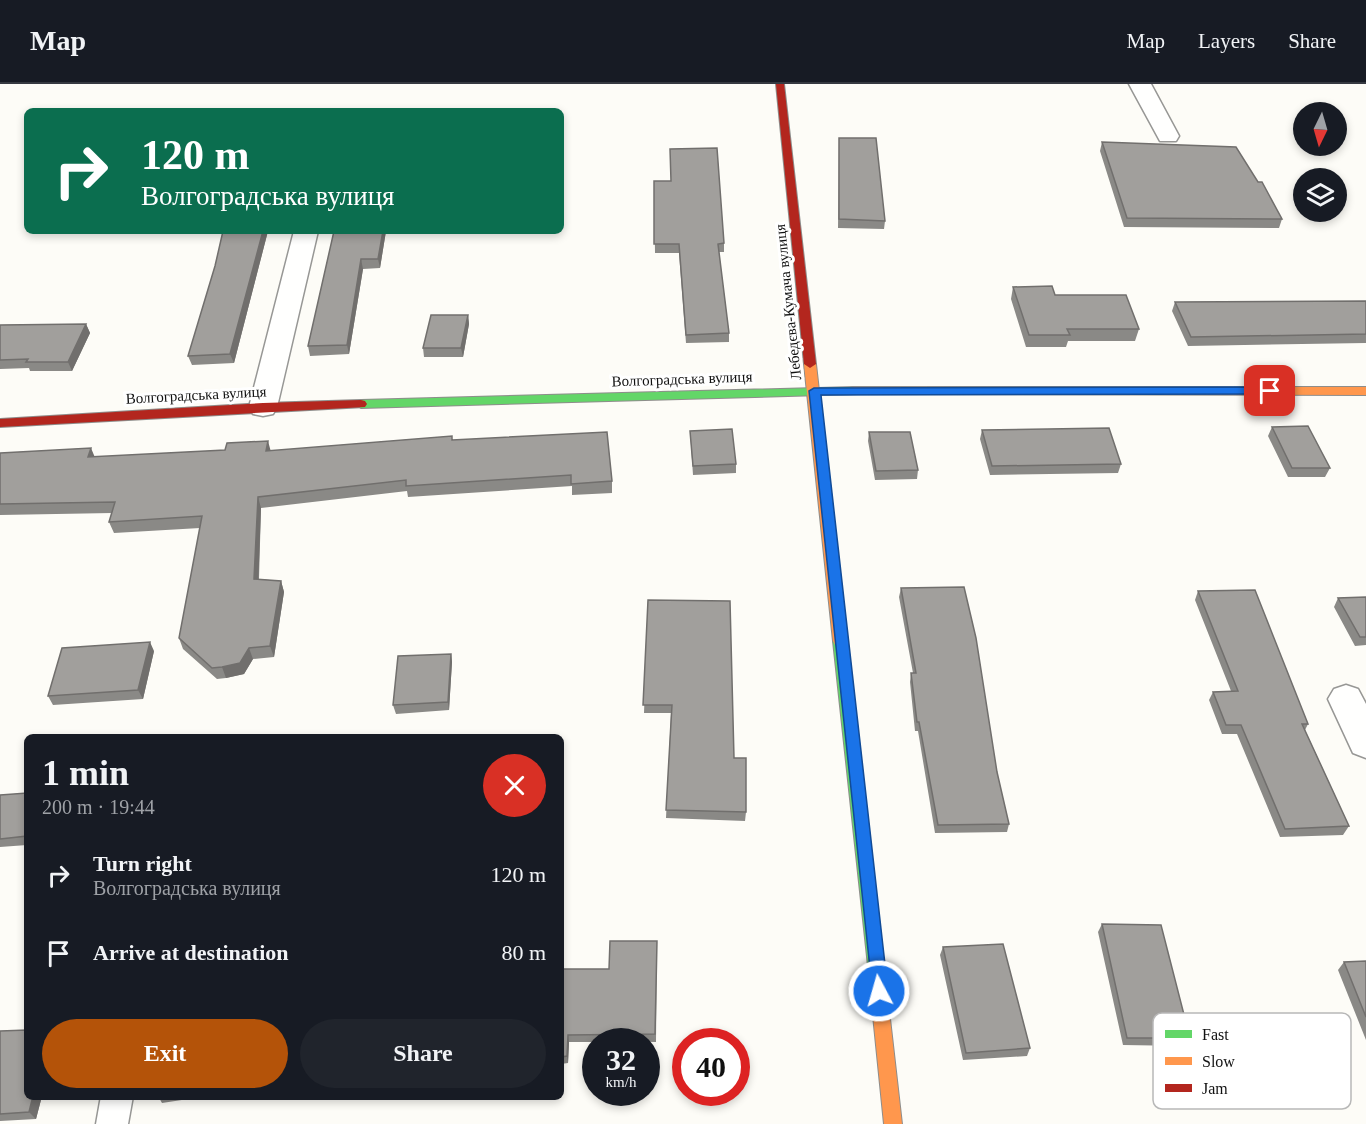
<!DOCTYPE html>
<meta charset="utf-8">
<style>
body{margin:0;font-family:Georgia,serif;background:#20242c;color:#f1f3f6;height:100vh;display:flex;flex-direction:column;font-size:22px;white-space:nowrap}
*{box-sizing:border-box;margin:0}
p{font-size:20px;color:#9ea1a6}
.icon{flex:none;width:33px;height:33px;fill:none;stroke:currentColor;stroke-width:2;stroke-linecap:round;stroke-linejoin:round}
.map{position:relative;flex:1;overflow:hidden}
.drawer{position:absolute;left:24px;top:650px;width:540px;height:366px;display:flex;flex-direction:column;background:#171b24;border-radius:9px;box-shadow:0 3px 9px #0003}
.drawer>*{flex:none}
.guide{position:absolute;left:24px;top:24px;width:540px;height:126px;border-radius:9px;box-shadow:0 3px 9px #0003;background:#0b6e4f;color:#fff;overflow:hidden}
.needle{width:39px;rotate:185deg}
.tools{position:absolute;left:1293px;top:18px;display:grid;gap:12px}
.tools a{display:grid;place-items:center;width:54px;height:54px;border-radius:50%;background:#171b24;box-shadow:0 3px 9px #0003;font-size:30px}
.speed{position:absolute;left:582px;top:944px;display:flex;gap:12px;font-size:30px;font-weight:700;text-align:center}
.speed>*{display:grid;place-content:center;width:78px;height:78px;border-radius:50%;background:#171b24;box-shadow:0 3px 9px #0003;line-height:1}
.speed small{font-size:15px;font-weight:400}
.speed .limit{border:9px solid #d22;background:#fff;color:#111}
.pin{position:absolute;display:grid;place-items:center;width:51px;height:51px;color:#fff;margin:-26px;border-radius:12px;box-shadow:0 3px 9px #0006}
.me{position:absolute;width:66px;margin:-33px;rotate:354deg;stroke-linejoin:round;filter:drop-shadow(0 0 4px #0008)}
.turn{display:flex;align-items:center;gap:21px;height:126px;padding:0 18px;font-size:27px}
.turn .icon{width:78px;height:78px;stroke-width:2.5}
.turn b{display:block;font-size:42px;line-height:51px}
.round{display:grid;place-items:center;flex:none;width:63px;height:63px;border-radius:32px;background:#20242c}
.headline{display:flex;align-items:center;justify-content:space-between;height:102px;padding:0 18px}
h1{font-size:36px;font-weight:700;line-height:45px}
.button{display:flex;gap:12px;margin-top:auto;padding:12px 18px}
.button a{flex:1;height:69px;border-radius:36px;background:#b45309;color:#fff;font-size:24px;font-weight:700;line-height:69px;text-align:center}
.button a+a{background:#20242c;color:#f1f3f6}
ul{padding:0;list-style:none}
li{display:flex;align-items:center;gap:18px;height:78px;padding:0 18px}
li div{flex:1}
li b{display:block;font-size:22px}
li em{font-style:normal}
header{display:flex;align-items:center;gap:36px;box-sizing:border-box;height:84px;padding:0 30px;background:#171b24;border-bottom:2px solid #363941}
header strong{font-size:28px}
nav{display:flex;gap:33px;margin-inline-start:auto;font-size:21px}
.map>svg:first-child{display:block}
</style>
<header>
<strong>Map</strong>
<nav><a>Map</a><a>Layers</a><a>Share</a></nav>
</header>
<div class="map">
<svg width="1366" height="1040" viewBox="0 0 1366 1040">
<rect width="100%" height="100%" fill="#fdfcf7"/>
<g fill="none" stroke-linecap="round" stroke-linejoin="round">
<g stroke="#979795" stroke-width="3">
<path id="lane" d="M101,1012H133L128,1040H96Z"/>
</g>
<g stroke="#979795" stroke-width="3">
<path id="street" d="M1129,0H1151L1179,52L1176,57H1160Z
M294,147H318L277,323L273,330L263,332L253,330L249,323Z
M1346,601L1358,605L1366,620V674L1353,669L1328,615L1334,605Z"/>
</g>
<g stroke="#8e8d8b" stroke-width="2">
<path id="fast" d="M854,303L858,304L860,307L858,310L361,324L355,320L361,316Z
M840,552L845,553L847,557L884,882L882,888L876,890L870,888L868,882L833,557L835,553Z"/>
</g>
<g stroke="#8e8d8b" stroke-width="2">
<path id="slow" d="M810,276L816,280L847,557L845,561H835L833,557L804,280Z
M854,303H1366V311L850,310L848,307L850,304Z
M876,874L882,876L884,882L902,1040H884L868,882L870,876Z"/>
</g>
<g stroke="#8e8d8b" stroke-width="2">
<path id="jam" d="M776,0H784L816,280L810,284L804,280Z
M361,316L365,317L367,320L365,323L0,343V335L263,319Z"/>
</g>
<use href="#lane" fill="#fffffe" fill-rule="evenodd"/>
<use href="#street" fill="#fffffe" fill-rule="evenodd"/>
<use href="#fast" fill="#63d668" fill-rule="evenodd"/>
<use href="#slow" fill="#ff974d" fill-rule="evenodd"/>
<use href="#jam" fill="#b3261e" fill-rule="evenodd"/>
</g>
<path fill="#8a8986" d="M839,54L885,137L884,145L838,144Z
M1102,58L1282,135L1279,144L1124,143L1100,67Z
M654,97L724,159V168H719L729,249V258L686,259L679,169H655Z
M223,147H268L234,279L192,281L188,272L215,182Z
M334,147H386L380,184L363,185L349,270L310,272L308,262Z
M1013,203L1055,211L1139,245L1135,257H1068L1066,263H1026L1011,215Z
M1366,217V259L1188,262L1172,227L1175,218Z
M468,231L469,240L463,273H424L423,264Z
M86,240L90,249L72,287H30L29,284L0,285V241Z
M1272,343L1330,384L1325,393H1288L1268,352Z
M982,346L1121,380L1118,389L990,391L980,355Z
M690,347L736,380V389L693,391Z
M869,348L918,386L917,395L875,396L868,357Z
M452,356L612,397V409L572,411V402L408,413L407,407L261,424L259,495L281,497L284,508L274,573L253,575L244,590L226,594L217,595L183,565L179,554L200,444L114,449L109,438L112,429L0,431V369L95,373L271,367Z
M901,504L997,688L1009,740L1007,748L935,749L918,647H915L910,598L911,589H913L899,513Z
M1198,507L1308,640L1305,646L1349,742L1343,751L1280,753L1237,650H1222L1209,616L1213,608L1231,607L1195,516Z
M1366,513V561L1355,562L1334,523L1338,514Z
M648,516L734,674L746,728L745,737L666,734L671,629H644Z
M154,567L143,615L53,621L48,612Z
M451,570L452,578L449,626L396,630L393,621Z
M27,709V761L0,763V711Z
M1102,840L1190,954L1185,962L1123,961L1098,848Z
M657,857L656,958L596,957V958H569L568,979L561,980V885H609Z
M943,863L1030,964L1027,972L963,976L940,871Z
M1366,877V956L1338,886L1344,878Z
M0,947L27,1012H42L36,1035L0,1037Z
M158,1012H208L162,1019Z"/>
<path fill="#716f6d" d="M263,147H268L234,279L230,270Z
M383,147H386L380,184L378,175Z
M361,175L363,185L349,270L347,261Z
M468,231L469,240L463,273L461,264Z
M86,240L90,249L72,287L68,278Z
M268,357L271,368L266,367Z
M91,364L96,376L88,373Z
M258,413L261,424L258,506L254,495Z
M281,497L284,508L274,573L270,562Z
M150,558L154,567L143,615L138,606Z
M249,564L253,575L244,590L226,594L222,583Z
M451,570L452,578L449,626L448,618Z
M568,951L569,958L568,979L567,972Z
M33,1012H42L36,1035L29,1028Z"/>
<path fill="#a19f9c" stroke="#716f6d" stroke-width="1.5" d="M839,54H876L885,137L839,135Z
M1102,58L1236,63L1258,98H1262L1282,135L1127,134Z
M717,64L724,159L718,160L729,249L686,251L679,160H654V97H671L670,65Z
M223,147H263L230,270L188,272L215,182Z
M334,147H383L378,175H361L347,261L308,262Z
M1052,202L1055,211H1126L1139,245H1067L1070,251H1029L1013,203Z
M1366,217V250L1191,253L1175,218Z
M431,231H468L461,264H423Z
M86,240L68,278H26L28,275L0,276V241Z
M1308,342L1330,384H1292L1272,343Z
M1109,344L1121,380L992,382L982,346Z
M732,345L736,380L693,382L690,347Z
M607,348L612,397L571,400V391L406,402V396L258,413L254,495L281,497L270,562L249,564L240,579L222,583L212,584L179,554L202,432L109,438L115,418L0,420V369L91,364L88,373L225,366L227,359L268,357L266,367L452,352V356Z
M869,348H910L918,386L876,387Z
M964,503L976,554L997,688L1009,740L938,741L919,638H917L911,589H916L901,504Z
M1255,506L1308,640H1302L1349,742L1285,745L1241,641H1226L1213,608L1238,607L1198,507Z
M1366,513V553H1360L1338,514Z
M648,516L730,517L734,674H746V728L666,726L672,621H643Z
M150,558L138,606L48,612L62,564Z
M451,570L448,618L393,621L398,572Z
M27,709V752L0,755V711Z
M1102,840L1161,841L1190,954H1127Z
M610,857H657L655,950L568,951L567,972L561,973V885H609Z
M1003,860L1030,964L966,969L943,863Z
M1366,877V933L1344,878Z
M27,946V1012H33L29,1028L0,1030V947Z"/>
<path fill="#1a73e8" stroke="#114b97" stroke-width="1.5" d="M1270,303L1276,307L1274,310L821,311L888,907L885,913L879,915L873,913L809,307L814,304Z"/>
<g text-anchor="middle" stroke-width="6" stroke-linejoin="round" paint-order="stroke">
<g font-size="15" fill="#111" stroke="#fff">
<text transform="translate(788 218) rotate(-96)" y="5">Лебедєва-Кумача вулиця</text>
<text transform="translate(682 295) rotate(-2)" y="5">Волгоградська вулиця</text>
<text transform="translate(196 311) rotate(-3)" y="5">Волгоградська вулиця</text>
</g>
</g>
<rect x="1153" y="929" width="198" height="96" rx="9" fill="#fff" stroke="#b8b8b8" stroke-width="1.5"/>
<rect x="1165" y="946" width="27" height="8" fill="#63d668"/>
<rect x="1165" y="973" width="27" height="8" fill="#ff974d"/>
<rect x="1165" y="1000" width="27" height="8" fill="#b3261e"/>
<g font-size="16" fill="#111">
<text x="1202" y="956">Fast</text>
<text x="1202" y="983">Slow</text>
<text x="1202" y="1010">Jam</text>
</g>
</svg>
<div class="tools">
<a><svg class="needle" viewBox="-14 -14 28 28"><path d="M0-13l5 13h-10z" fill="#e53935"/><path d="M0 13l5-13h-10z" fill="#9ea1a6"/></svg></a>
<a><svg class="icon" aria-label="layers" viewBox="0 0 24 24"><path d="M12 4l9 5-9 5-9-5zM3 14l9 5 9-5"/></svg></a>
</div>
<div class="speed"><div>32<small>km/h</small></div><div class="limit">40</div></div>
<div class="pin" style="left:1270px;top:307px;background:#d93025"><svg class="icon" aria-label="arrive" viewBox="0 0 24 24"><path d="M6 21V4h12l-3 4 3 4H6"/></svg></div>
<svg class="me" style="left:879px;top:907px" viewBox="-20 -20 40 40"><circle r="17" fill="#1a73e8" stroke="#fff" stroke-width="3"/><path d="M0-11L8 9 0 5-8 9z" fill="#fff"/></svg>
<div class="guide">
<div class="turn"><svg class="icon" aria-label="right" viewBox="0 0 24 24"><path d="M7 20v-9h11M14 6l5 5-5 5"/></svg><div><b>120 m</b>Волгоградська вулиця</div></div>
</div>
<section class="drawer">
<div class="headline"><div><h1>1 min</h1><p>200 m · 19:44</p></div><a class="round" style="background:#d93025;color:#fff"><svg class="icon" aria-label="close" viewBox="0 0 24 24"><path d="M6 6l12 12M18 6L6 18"/></svg></a></div>
<ul>
<li><svg class="icon" aria-label="right" viewBox="0 0 24 24"><path d="M7 20v-9h11M14 6l5 5-5 5"/></svg><div><b>Turn right</b><p>Волгоградська вулиця</p></div><em>120 m</em></li>
<li><svg class="icon" aria-label="arrive" viewBox="0 0 24 24"><path d="M6 21V4h12l-3 4 3 4H6"/></svg><div><b>Arrive at destination</b></div><em>80 m</em></li>
</ul>
<div class="button"><a>Exit</a><a>Share</a></div>
</section>
</div>
